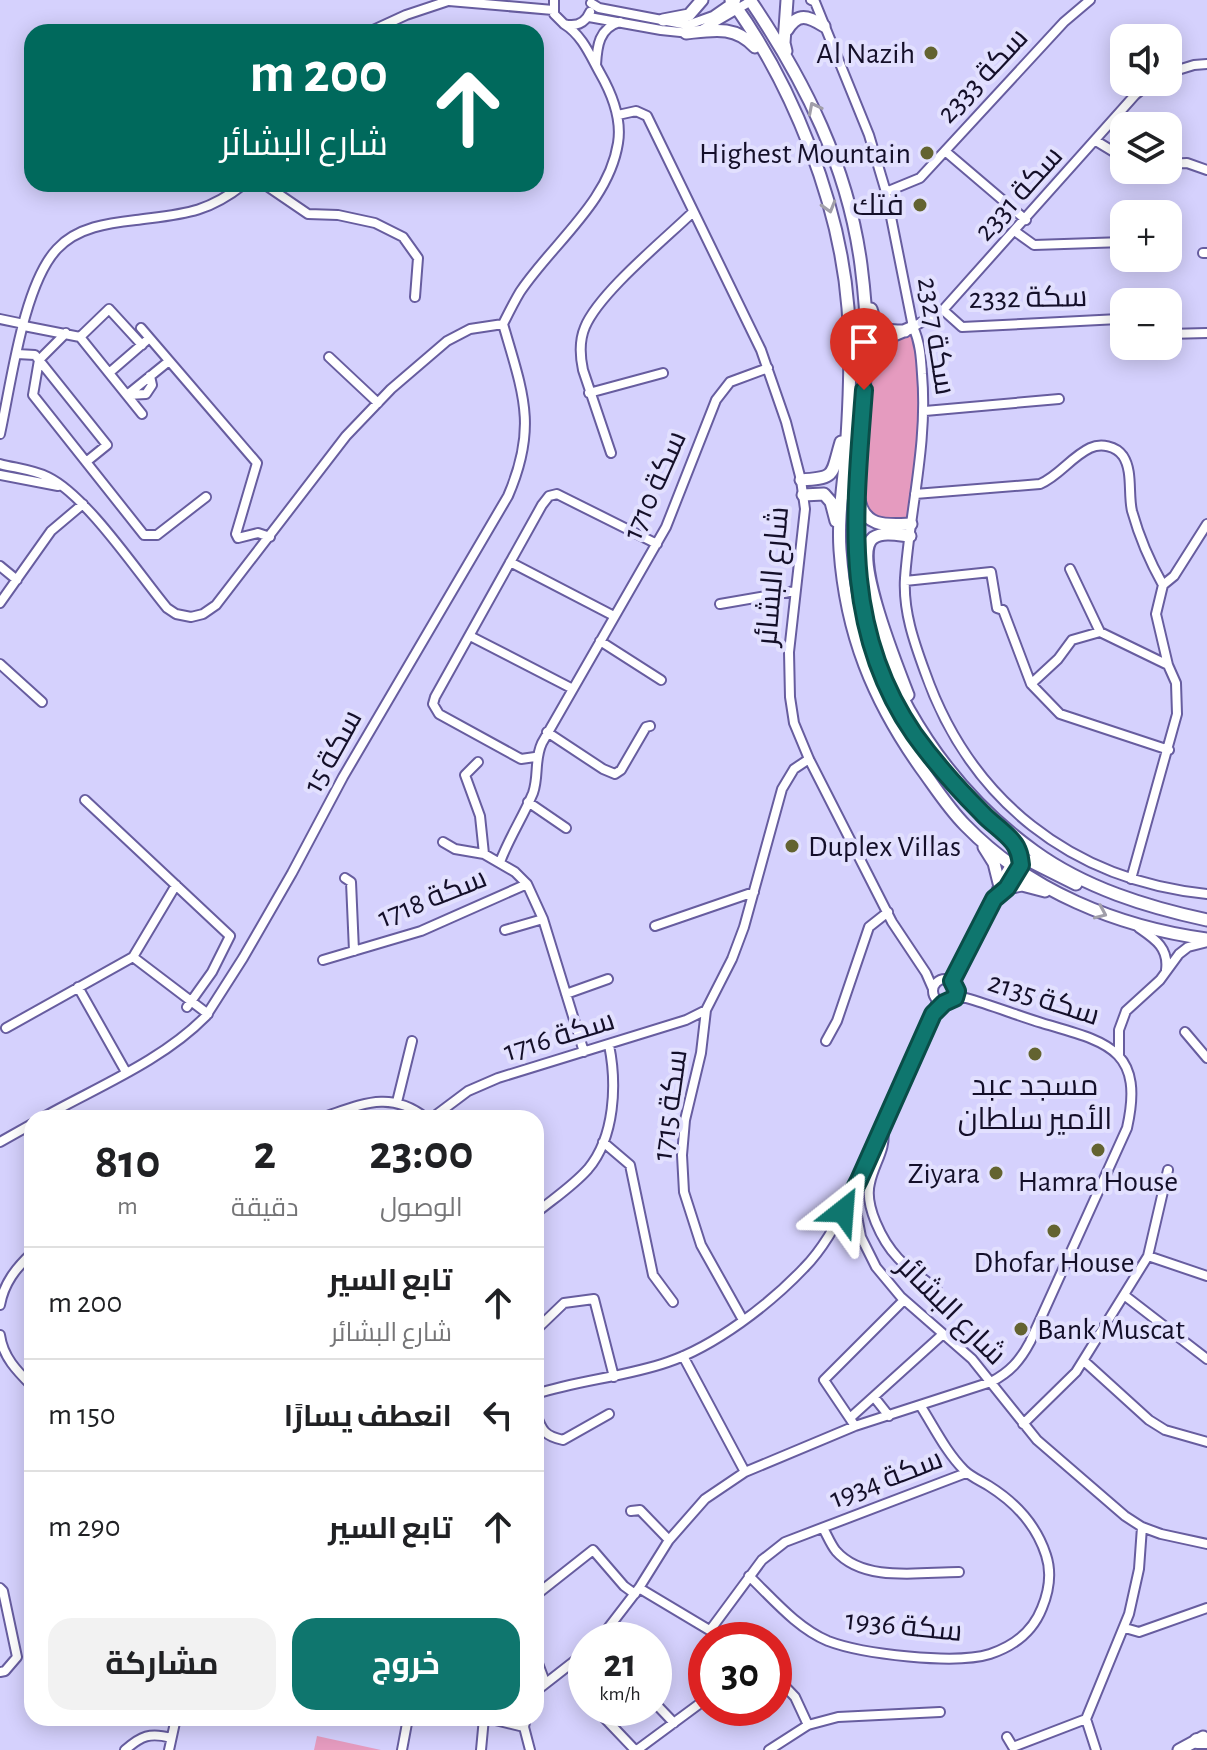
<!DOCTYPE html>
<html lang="ar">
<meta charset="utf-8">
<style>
body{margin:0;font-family:"Alegreya Sans",Cairo,sans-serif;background:#f2f2f2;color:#202124;direction:rtl;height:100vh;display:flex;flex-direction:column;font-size:30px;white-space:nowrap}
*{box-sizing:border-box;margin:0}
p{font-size:26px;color:#757577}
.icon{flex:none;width:44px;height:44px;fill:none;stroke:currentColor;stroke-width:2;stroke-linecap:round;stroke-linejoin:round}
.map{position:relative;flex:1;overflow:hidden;direction:ltr}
.drawer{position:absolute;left:24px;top:1110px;width:520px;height:616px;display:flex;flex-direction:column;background:#fff;border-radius:24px;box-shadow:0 4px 20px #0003;direction:rtl}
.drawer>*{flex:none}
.top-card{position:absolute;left:24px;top:24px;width:520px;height:168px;border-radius:24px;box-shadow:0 4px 20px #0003;direction:rtl;background:#00695c;color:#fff;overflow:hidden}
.tools{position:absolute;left:1110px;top:24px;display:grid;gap:16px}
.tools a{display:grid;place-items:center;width:72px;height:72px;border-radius:16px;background:#fff;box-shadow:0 4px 20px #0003;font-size:40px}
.speed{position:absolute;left:568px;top:1622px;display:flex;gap:16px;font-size:40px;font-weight:700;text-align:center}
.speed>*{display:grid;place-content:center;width:104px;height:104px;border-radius:50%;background:#fff;box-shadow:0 4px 20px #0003;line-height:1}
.speed small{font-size:20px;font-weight:400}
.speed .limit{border:12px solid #d22;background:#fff;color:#111}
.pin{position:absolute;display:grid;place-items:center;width:68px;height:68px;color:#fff;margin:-82px -34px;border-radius:50% 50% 50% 0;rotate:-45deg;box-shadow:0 0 8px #0007}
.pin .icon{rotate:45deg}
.me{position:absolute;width:88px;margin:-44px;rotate:28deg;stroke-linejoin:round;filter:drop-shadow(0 0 6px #0008)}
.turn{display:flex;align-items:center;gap:28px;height:168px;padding:0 24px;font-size:36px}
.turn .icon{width:104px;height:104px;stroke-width:2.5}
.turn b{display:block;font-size:56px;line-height:68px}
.eta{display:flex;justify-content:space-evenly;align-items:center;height:136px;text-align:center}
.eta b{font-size:48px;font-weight:700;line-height:56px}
.button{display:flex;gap:16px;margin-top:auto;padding:16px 24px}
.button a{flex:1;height:92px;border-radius:24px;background:#0f766e;color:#fff;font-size:32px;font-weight:700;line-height:92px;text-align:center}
.button a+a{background:#f2f2f2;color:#202124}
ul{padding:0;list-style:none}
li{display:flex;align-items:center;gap:24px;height:112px;padding:0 24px;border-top:2px solid #e0e0e0}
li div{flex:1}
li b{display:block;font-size:30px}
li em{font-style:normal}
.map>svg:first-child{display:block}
</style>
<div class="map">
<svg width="1207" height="1750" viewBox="0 0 1207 1750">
<rect width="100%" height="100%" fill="#d5d1fd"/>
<path fill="#e59bbf" d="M913,328L925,411L911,523L869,519L860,499L868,363L882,344Z
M317,1736L381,1750H314Z"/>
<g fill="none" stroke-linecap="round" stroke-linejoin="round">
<g stroke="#675d9f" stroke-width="12">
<path id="street" d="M554,0V14L564,24C575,27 585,24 590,12
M811,0L815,2L869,135L886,192L913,327C920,342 921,357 922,374C928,443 910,509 905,578C903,611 914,642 925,672C970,800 1071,880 1207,894
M449,1L553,10
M591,3L599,8L688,25L713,16L736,0
M589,17L661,30L690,33
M703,29L751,1
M369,32L406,15L451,0
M596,65C597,46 599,28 620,22
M1168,73L1194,65L1207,64
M618,115L636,111L647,116L761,350L786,422L801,480L805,509L789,652L790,697L794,723L809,759L892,922L926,973L933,989
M1096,141L1124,158
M945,151L1026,220
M1168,164L1187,163L1207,170
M264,184L308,214L338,215L375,223L403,237L418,258L415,297
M886,192L920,178L1064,22L1090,0
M1016,232L1034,245L1124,242
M1203,253H1207
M943,310L962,327L1119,319
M0,319L24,324
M503,324C508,314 514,302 520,292C552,244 609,202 618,143C622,119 612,94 600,73C590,55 582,35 564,24
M24,326L80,337L142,414
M913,327L943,310L1135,95L1151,82
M141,328L257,463L236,534L238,538L258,533L270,537
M66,333L39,360L33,395L144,535H157L206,497
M1168,334L1207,333
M80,337L109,309L142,345
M17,354L35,355L107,445L86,462
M329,357L378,403
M109,373L146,341
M150,376L152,385L146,394L127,395L169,361
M589,393L663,373
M925,411L1059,399
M0,434C11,385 23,285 57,249C77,227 109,223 136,220C182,214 206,214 244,184
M611,453L583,370C580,356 579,341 585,327C599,293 664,240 693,212
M0,464C15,468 34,470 48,477C87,496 138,573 167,608L176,614L191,617L203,614L216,605L346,436L391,389L447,341L470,329L503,324
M0,475L58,486
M915,494L1040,484C1059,476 1071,457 1090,448C1101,443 1116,446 1123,456C1133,471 1128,494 1132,511C1139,536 1150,562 1163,585
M510,562L614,616
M0,566L17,580
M1070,569L1100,632
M905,581L991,572L997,608L1003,610L1031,684L1060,714L1169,750
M1163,585L1174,576L1207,524
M0,603L51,531L83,504
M720,604L795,591
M470,636L571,688
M600,641L661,680
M0,664L42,702
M1031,684L1058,659L1072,640L1100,632L1168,665
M547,732L603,769L615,774L621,770L646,727L650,726
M535,757L521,759L439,714L433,704L435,697L542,505L549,496L557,494L657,544
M478,762L465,775L480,816L484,854
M85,800L230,936L212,972L187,1007
M528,802L566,828
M443,842L455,849L484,854L515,872L527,884L543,919L584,1052
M500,862C509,838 523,817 533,793C539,776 534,760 542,743L666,527L716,400L730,382L768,368
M345,878L351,882L354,951
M1131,879L1177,714L1176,683L1168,665L1156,614L1163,585
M994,899L1002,895L1020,870
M655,926L754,892
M1139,928C1155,939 1169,948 1166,970
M505,930L543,919
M133,957L208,1014
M323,960L421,931L527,884
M933 991a12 12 0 1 1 24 0a12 12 0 1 1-24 0Z
M952,981L994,899L999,883L1011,864
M78,987L126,1072
M566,994L608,979
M937,1000L933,1014L859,1180L856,1211L861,1237L876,1267L901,1297L972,1359L1037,1440L1125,1516L1142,1527L1161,1534L1207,1544
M6,1028L133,957L176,885
M1185,1032L1207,1058
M826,1041L837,1021L869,927L888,912
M1119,1055V1030L1126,1011L1160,980L1179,954L1188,947L1207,942
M397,1102L412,1041
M42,1118C97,1087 162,1061 206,1016L243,958L292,873L343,777L508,496C538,427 523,393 503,324
M321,1118C361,1105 389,1089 426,1118
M432,1118L468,1091L498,1078L686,1020L706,1010
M883,1128C887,1149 874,1163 870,1183C864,1205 882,1241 898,1258C909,1270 925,1279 937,1290
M0,1142L32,1124
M603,1142L630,1165L653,1275L673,1302
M536,1213C553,1199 573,1186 588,1169C615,1137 617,1084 609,1045
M1148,1256L1207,1276
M1124,1295L1207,1359
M0,1305C4,1283 16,1268 32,1253
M743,1320L701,1245L684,1192L682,1155L685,1120L701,1053L706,1010L732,959L744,927L782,789L794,769L809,759
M538,1328L564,1303L594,1299L614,1377
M0,1335C3,1357 17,1371 32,1386
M683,1356L745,1472
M1084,1361L1149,1420L1165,1430L1207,1442
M536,1394C579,1380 625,1377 668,1362C715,1346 770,1304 804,1268C827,1245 842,1212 857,1185
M874,1397L889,1416
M536,1414C542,1431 545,1436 563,1440L609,1414
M850,1418L943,1334
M1023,1424L1076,1372L1148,1256L1168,1170
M855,1426L824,1380L904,1300
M631,1511L640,1510L669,1540
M823,1528C827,1535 831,1545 836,1551C864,1583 921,1572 959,1572
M749,1576C773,1599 797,1628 828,1641C862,1654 955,1665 990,1654C1014,1646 1033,1631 1042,1608C1049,1591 1052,1573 1046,1555C1036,1524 1016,1503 989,1486C981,1481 971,1477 964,1470C946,1452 934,1427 920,1405
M0,1588L3,1591L17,1657L5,1671L0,1672
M639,1588L726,1640
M536,1595L593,1550L624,1586L635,1594
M1125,1628L1139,1632L1207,1608
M711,1629L762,1560L785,1542L966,1473
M599,1640L639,1588L669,1540L705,1499L745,1472L855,1426L991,1382C1010,1372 1020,1361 1030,1342L1127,1128C1145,1048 1106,1042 1042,1023C1016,1015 991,1005 966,998H955
M536,1658L545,1682
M774,1675L795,1697L808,1725
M536,1691L586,1652
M654,1702L674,1723
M595,1708L635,1750
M487,1718L524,1727
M526,1718L524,1727L530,1750
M1007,1737L1013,1747L1086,1719
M125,1750C141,1736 150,1732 171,1738
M169,1750L176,1718
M402,1750L408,1718
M481,1750L484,1718
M637,1750L706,1699
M769,1750L808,1725L838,1717L940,1712
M1096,1750L1086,1719L1129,1614L1139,1569L1142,1527"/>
</g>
<g stroke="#675d9f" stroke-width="15">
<path id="secondary" d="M731,0C793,85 840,204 848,308C852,359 849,414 845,465C842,494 838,521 840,550C846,634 873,700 921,768C935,787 948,808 965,825C1029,891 1118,927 1207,939
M750,0C805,81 848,167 861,265C865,296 868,329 866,361C864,417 852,473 855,529C860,654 934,779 1034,851C1085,888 1147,907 1207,920
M663,20L689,15L702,0
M787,30C798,12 808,16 824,26
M686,33C713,30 735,25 755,47
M786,51L784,43L787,0
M871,309C877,331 883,331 905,331
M867,363L887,338L913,327
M801,480C837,478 831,475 841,442
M803,495L824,494L831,502L836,521
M859,499C864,528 887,525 911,524
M883,674L913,732L938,765
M908,695C899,671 851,555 873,538C883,531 899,535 910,536
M1005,835L1018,850L1020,870
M984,847L994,863L999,883
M1015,861H1030L1076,884
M1007,888L1022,885L1045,891
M1179,1750L1203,1737"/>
</g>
<g stroke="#675d9f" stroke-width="18">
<path id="highway" d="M1197,1741H1207"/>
</g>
<use href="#street" stroke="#fff" stroke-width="8"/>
<use href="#secondary" stroke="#fff" stroke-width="11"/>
<use href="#highway" stroke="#fff" stroke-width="14"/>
</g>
<defs><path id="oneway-chevron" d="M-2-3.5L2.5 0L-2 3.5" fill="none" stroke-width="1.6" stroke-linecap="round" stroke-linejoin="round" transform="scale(2)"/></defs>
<g stroke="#a19fa9">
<use href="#oneway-chevron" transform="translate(814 108) rotate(-117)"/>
<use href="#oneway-chevron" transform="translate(829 207) rotate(74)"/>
<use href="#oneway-chevron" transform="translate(1101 913) rotate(24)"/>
</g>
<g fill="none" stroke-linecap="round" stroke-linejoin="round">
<g stroke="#0a4d48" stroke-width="20">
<path id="route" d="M843,1211L859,1180L933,1014L944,1003L955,998L957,991L952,981L994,899L1007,888L1021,865C1020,857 1019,849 1013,842C1004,831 991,823 982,813C957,788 934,762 914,734C840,627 855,511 864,390"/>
</g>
<use href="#route" stroke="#0f766e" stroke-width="14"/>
</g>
<g fill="#636330" stroke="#e2e0fe" stroke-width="3">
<circle cx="931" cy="53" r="8"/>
<circle cx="927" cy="153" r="8"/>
<circle cx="920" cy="205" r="8"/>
<circle cx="792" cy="846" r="8"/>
<circle cx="1035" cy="1054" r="8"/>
<circle cx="1098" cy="1150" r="8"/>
<circle cx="996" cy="1173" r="8"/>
<circle cx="1054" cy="1231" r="8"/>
<circle cx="1021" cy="1329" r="8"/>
</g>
<g text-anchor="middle" stroke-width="8" stroke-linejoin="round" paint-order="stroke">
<g font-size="30" fill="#140f29" stroke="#e2e0fe" text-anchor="end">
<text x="915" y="63">Al Nazih</text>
<text x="911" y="163">Highest Mountain</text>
<text x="904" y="215">فتك</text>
<text x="808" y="856" text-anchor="start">Duplex Villas</text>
<text x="1035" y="1095" text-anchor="middle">مسجد عبد<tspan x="1035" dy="34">الأمير سلطان</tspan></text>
<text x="980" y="1183">Ziyara</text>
<text x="1098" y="1191" text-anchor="middle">Hamra House</text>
<text x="1054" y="1272" text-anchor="middle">Dhofar House</text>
<text x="1037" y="1339" text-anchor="start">Bank Muscat</text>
</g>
<g font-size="30" fill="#140f29" stroke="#e2e0fe">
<text transform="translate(982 75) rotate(-47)" y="10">سكة 2333</text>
<text transform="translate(1018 193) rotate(-48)" y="10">سكة 2331</text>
<text transform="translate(1028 297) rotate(-1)" y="10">سكة 2332</text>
<text transform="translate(937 336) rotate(81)" y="10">سكة 2327</text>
<text transform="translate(654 485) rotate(-66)" y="10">سكة 1710</text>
<text transform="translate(772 576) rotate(-85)" y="10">شارع البشائر</text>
<text transform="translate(332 751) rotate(-61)" y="10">سكة 15</text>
<text transform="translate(432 897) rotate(-22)" y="10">سكة 1718</text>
<text transform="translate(1044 998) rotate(18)" y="10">سكة 2135</text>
<text transform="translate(559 1035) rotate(-17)" y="10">سكة 1716</text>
<text transform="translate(669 1105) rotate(-82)" y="10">سكة 1715</text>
<text transform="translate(952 1310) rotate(45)" y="10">شارع البشائر</text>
<text transform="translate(886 1478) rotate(-21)" y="10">سكة 1934</text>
<text transform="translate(904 1625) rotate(6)" y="10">سكة 1936</text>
</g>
</g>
</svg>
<div class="tools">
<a><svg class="icon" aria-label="sound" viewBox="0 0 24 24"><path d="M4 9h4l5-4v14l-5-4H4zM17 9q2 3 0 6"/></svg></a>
<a><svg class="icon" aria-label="layers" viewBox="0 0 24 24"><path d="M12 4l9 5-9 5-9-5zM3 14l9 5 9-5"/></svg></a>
<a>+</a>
<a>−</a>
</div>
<div class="speed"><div>21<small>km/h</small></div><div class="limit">30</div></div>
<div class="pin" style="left:864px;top:390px;background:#d93025"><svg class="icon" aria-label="arrive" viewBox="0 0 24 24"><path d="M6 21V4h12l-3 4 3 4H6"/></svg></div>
<svg class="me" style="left:843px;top:1211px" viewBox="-20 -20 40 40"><path d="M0-17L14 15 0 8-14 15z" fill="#0f766e" stroke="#fff" stroke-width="4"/></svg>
<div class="top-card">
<div class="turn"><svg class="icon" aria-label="ahead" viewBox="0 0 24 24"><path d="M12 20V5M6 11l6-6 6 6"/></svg><div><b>200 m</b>شارع البشائر</div></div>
</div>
<section class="drawer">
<div class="eta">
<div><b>23:00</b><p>الوصول</p></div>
<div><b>2</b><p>دقيقة</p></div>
<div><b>810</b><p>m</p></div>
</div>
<ul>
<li><svg class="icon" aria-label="ahead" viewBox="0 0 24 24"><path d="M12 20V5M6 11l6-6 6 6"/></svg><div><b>تابع السير</b><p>شارع البشائر</p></div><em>200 m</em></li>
<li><svg class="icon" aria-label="left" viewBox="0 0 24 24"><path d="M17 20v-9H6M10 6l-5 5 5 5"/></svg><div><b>انعطف يسارًا</b></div><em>150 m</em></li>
<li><svg class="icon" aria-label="ahead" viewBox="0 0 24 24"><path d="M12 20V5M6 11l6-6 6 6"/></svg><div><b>تابع السير</b></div><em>290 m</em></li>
</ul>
<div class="button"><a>خروج</a><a>مشاركة</a></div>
</section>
</div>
